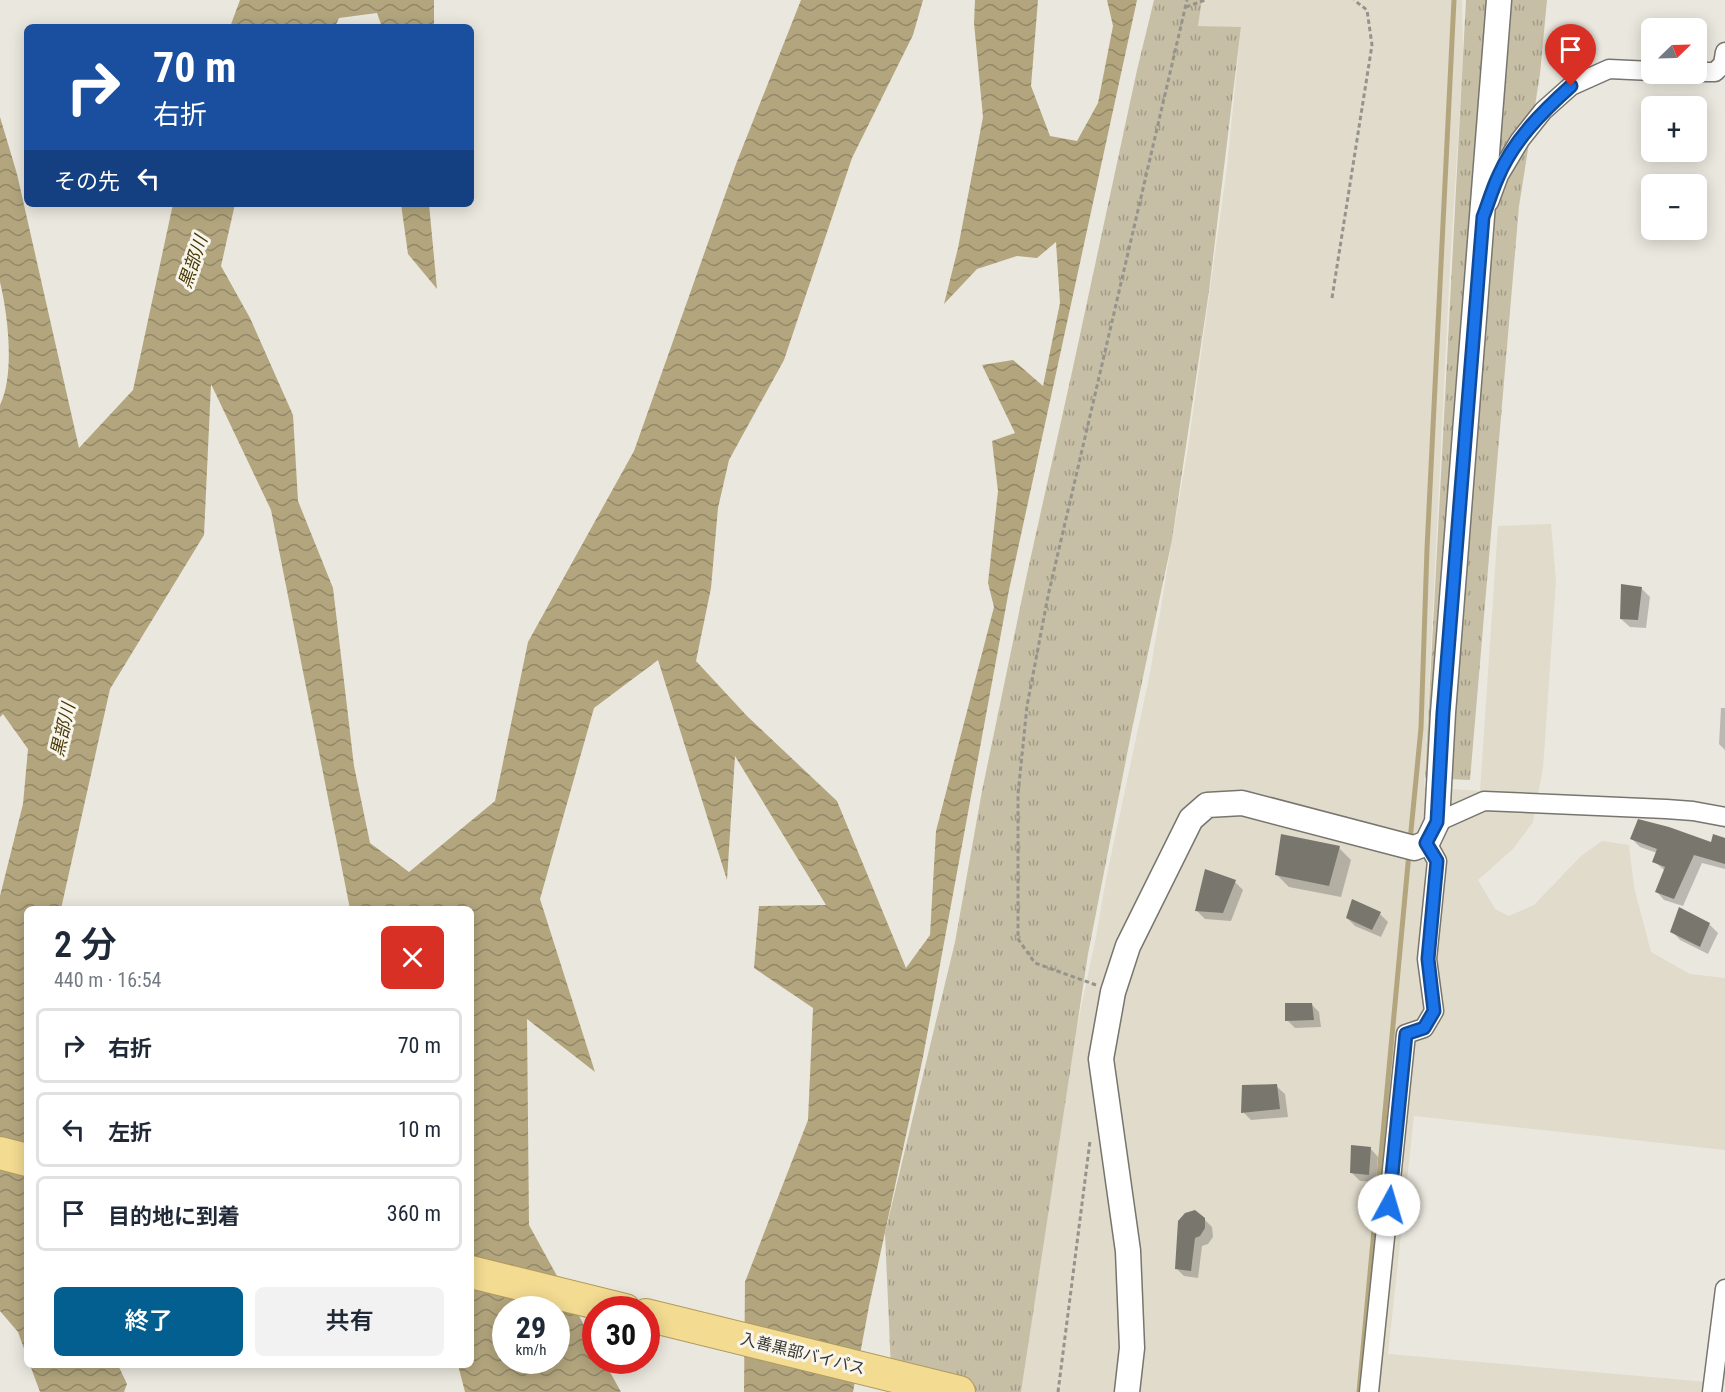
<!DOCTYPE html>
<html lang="ja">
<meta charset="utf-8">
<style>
body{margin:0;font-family:"Roboto Condensed","Noto Sans JP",sans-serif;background:#f2f2f3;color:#1f2937;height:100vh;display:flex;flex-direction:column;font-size:22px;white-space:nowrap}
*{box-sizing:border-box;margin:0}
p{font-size:20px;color:#747a83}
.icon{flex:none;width:33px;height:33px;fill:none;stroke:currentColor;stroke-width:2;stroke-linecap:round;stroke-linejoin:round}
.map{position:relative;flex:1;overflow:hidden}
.drawer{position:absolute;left:24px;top:906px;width:450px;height:462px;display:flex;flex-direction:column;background:#fff;border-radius:9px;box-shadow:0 3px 15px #0003}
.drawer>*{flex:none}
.top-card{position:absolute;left:24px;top:24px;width:450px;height:183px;border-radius:9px;box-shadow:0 3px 15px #0003;background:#1a4fa0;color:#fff;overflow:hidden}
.needle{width:39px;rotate:67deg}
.buttons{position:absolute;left:1641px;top:18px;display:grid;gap:12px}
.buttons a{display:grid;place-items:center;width:66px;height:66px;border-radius:9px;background:#fff;box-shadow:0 3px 15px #0003;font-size:30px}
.speed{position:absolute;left:492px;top:1296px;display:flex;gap:12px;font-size:30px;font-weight:700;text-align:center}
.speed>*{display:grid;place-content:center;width:78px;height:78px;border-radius:50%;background:#fff;box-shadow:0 3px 15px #0003;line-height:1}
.speed small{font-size:15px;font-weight:400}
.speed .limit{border:9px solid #d22;background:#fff;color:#111}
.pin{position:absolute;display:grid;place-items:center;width:51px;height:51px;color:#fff;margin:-62px -26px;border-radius:50% 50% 50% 0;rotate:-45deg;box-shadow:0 0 6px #0007}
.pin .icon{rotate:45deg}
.me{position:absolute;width:66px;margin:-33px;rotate:6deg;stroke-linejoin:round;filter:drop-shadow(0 0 4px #0008)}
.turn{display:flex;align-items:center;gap:21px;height:126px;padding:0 30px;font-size:27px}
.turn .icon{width:78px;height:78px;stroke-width:2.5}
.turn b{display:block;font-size:42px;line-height:51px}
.then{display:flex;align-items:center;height:57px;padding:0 30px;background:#0003;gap:12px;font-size:22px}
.round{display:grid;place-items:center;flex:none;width:63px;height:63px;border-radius:9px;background:#f2f2f3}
.headline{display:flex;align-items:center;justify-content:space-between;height:102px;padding:0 30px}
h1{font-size:36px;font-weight:600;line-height:45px}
.action{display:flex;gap:12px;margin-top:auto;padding:12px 30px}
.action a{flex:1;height:69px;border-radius:9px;background:#035f90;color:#fff;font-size:24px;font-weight:600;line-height:69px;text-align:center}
.action a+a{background:#f2f2f3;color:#1f2937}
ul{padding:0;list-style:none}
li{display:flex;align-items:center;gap:18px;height:75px;margin:0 12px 9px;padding:0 18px;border:3px solid #e0e1e3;border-radius:9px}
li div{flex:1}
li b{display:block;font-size:22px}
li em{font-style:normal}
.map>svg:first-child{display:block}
</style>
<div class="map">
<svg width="1725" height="1392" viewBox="0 0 1725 1392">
<defs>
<pattern id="grass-tufts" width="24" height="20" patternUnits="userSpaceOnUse" patternTransform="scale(1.5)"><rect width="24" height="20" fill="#c6bea5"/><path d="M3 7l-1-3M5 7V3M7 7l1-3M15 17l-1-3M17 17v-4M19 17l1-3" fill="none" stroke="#a29b87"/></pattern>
<pattern id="water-waves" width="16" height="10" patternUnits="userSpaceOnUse" patternTransform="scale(1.5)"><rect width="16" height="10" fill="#b3a67e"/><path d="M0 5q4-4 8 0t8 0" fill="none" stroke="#928868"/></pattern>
</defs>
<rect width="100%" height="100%" fill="#eae7de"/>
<path fill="#e0dbcb" d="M1202,0H1462L1463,57L1450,267L1424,787L1480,791L1498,526L1551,524L1556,581L1543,768L1533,822L1513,849L1478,880L1495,909L1509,916L1534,905L1581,856L1602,841L1629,845L1634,887L1651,952L1690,974L1725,978V1150L1414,1116L1388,1354L1708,1382L1705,1392H1021L1074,1041L1096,937L1106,879L1150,673L1172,540L1188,448L1227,167L1241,28L1198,26Z"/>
<path fill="url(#grass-tufts)" d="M1154,0H1202L1198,26L1241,27L1209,291L1172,540L1131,734L1088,954L1021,1392H892L885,1233L955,942L982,791L1027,574L1072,372L1137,70Z
M1466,0H1547L1540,74L1519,206L1470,780L1425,778Z"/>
<path fill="url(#water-waves)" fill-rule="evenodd" d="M240,0H434V27H382L377,13L339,18L335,27H230Z
M801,0H923L913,35L852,158L784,360L729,460L718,508L711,588L696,661L747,716L837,801L906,968L930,935L936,831L994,607L988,583L998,491L992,441L1015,433L982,365L1013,360L1043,386L1060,303L1056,242L1037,258L1017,256L977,269L944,304L958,248L983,117L974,23L975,0H1038L1031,86L1050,136L1077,141L1098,103L1113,26L1107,0H1137L1009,590L923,1057L869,1306L853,1392H744L745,1282L808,1120L813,1008L754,968L759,906L826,905L735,756L727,880L658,660L594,708L540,899L595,1072L527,1019L529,1225L595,1345L596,1360L604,1361L621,1392H465L458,1365H471V909H350L271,510L211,384L204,535L110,689L61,909H27V1357L18,1332L0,1311V896L23,804L28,749L3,714L0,717V405C15,374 8,315 0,282V117L17,174L79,448L133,390L173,204H235L221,266L250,318L293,415L298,501L333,588L354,766L370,843L409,872L495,801L528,642L634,451L736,164ZM506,1310H556V1360H506Z
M401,204H429L437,289L408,254Z
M30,1365H118L127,1384L124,1392H40Z"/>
<path fill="#0003" d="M1642,589L1650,597L1646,628L1630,627L1621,619Z
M1721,708H1725V750L1719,744Z
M1632,839L1712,844L1725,839V869L1702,863L1683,906L1664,900L1656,891L1665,871L1654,861L1657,853L1640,847Z
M1339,848L1351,860L1341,897L1289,887L1277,875Z
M1235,882L1243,890L1231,921L1205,919L1197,911Z
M1353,901L1380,914L1388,922L1381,937L1355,926L1347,918Z
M1680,909L1710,925L1718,933L1708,954L1680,940L1672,931Z
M1311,1004L1319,1012L1321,1027L1295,1028L1287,1020Z
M1276,1086L1285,1094L1288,1117L1251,1120L1243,1112Z
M1370,1148L1378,1157L1376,1182L1360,1181L1352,1173Z
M1204,1219L1212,1227L1213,1237L1208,1244L1202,1246L1198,1278L1184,1276L1176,1268Z"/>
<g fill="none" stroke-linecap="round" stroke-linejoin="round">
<path stroke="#b3a67e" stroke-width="5" d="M1410,841L1421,728L1427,549L1454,0
M1359,1392L1409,853"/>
</g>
<path fill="#79766e" d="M1621,584L1642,587L1638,620L1620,619Z
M1638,819L1669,827L1711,842L1713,834L1725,838V864L1694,855L1674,899L1655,892L1665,867L1652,862L1657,849L1630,839Z
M1281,834L1340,846L1329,886L1275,875Z
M1205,869L1236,880L1223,913L1195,911Z
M1352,899L1381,912L1372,930L1346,918Z
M1679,907L1710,923L1700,947L1670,932Z
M1285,1003H1312L1314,1020L1285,1021Z
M1277,1084L1280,1109L1241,1113L1242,1085Z
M1351,1145L1371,1147L1369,1175L1350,1173Z
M1195,1210L1205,1218V1228L1200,1236L1195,1238L1191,1271L1175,1269L1178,1221L1185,1213Z"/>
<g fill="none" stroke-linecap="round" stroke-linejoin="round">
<g stroke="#77756d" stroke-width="21">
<path id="minor" d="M1696,72H1715L1723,64L1725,52
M1489,202L1499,175L1520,140L1543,111L1571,86L1609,69L1652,71
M1437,822L1484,801L1666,809L1693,811L1725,817
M1369,1392L1406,1034L1424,1028L1434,1011L1427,959L1437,861L1427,843
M1712,1392L1725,1289"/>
</g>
<g stroke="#77756d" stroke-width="27">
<path id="tertiary" d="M1127,1392L1132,1348L1128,1251L1101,1059L1113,992L1128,946L1191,819L1207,805L1242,803L1414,848L1427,843L1437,822L1443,713L1499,0"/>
</g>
<g stroke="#af9b5e" stroke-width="34">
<path id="trunk" d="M0,1153L27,1160
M471,1272L625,1310
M646,1315L959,1392"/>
</g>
<path stroke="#95938c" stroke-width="3" stroke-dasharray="4.5 3" stroke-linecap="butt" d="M1186,7L1205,0
M1332,298L1372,45L1367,10L1354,0
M1096,985L1035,963L1018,939V794L1027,706L1048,596L1187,0
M1058,1392L1090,1141"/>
<use href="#minor" stroke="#fff" stroke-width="18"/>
<use href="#tertiary" stroke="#fff" stroke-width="24"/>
<use href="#trunk" stroke="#f3db92" stroke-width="32"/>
</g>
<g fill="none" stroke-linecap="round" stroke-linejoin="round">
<g stroke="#114b97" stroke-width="15">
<path id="route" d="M1389,1205L1406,1034L1424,1028L1434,1011L1428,959L1437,861L1426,843L1437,822L1443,713L1483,217C1488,204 1492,190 1498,177C1513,141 1542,112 1571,86"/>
</g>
<use href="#route" stroke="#1a73e8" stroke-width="10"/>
</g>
<g text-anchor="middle" stroke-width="6" stroke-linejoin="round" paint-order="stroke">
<g font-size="16" fill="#373632" stroke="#f8f5ec">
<text transform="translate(803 1353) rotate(14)" y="6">入善黒部バイパス</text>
</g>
<g font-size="18" font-style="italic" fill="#493a05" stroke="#f8f5ec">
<text transform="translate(193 262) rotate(-71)" y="6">黒部川</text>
<text transform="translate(63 730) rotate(-77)" y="6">黒部川</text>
</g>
</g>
</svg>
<div class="buttons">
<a><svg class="needle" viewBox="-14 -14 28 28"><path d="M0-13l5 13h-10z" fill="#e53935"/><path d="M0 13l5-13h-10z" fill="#747a83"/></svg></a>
<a>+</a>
<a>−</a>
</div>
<div class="speed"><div>29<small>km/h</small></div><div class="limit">30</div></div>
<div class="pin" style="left:1571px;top:86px;background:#d93025"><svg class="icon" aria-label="arrive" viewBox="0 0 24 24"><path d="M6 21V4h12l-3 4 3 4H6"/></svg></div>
<svg class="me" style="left:1389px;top:1205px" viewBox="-20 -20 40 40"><circle r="19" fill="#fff"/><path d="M0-13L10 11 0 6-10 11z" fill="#1a73e8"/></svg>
<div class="top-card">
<div class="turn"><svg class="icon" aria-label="right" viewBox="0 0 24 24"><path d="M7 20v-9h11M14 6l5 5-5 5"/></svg><div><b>70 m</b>右折</div></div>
<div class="then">その先<svg class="icon" aria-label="left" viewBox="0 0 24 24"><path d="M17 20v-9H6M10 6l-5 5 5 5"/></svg></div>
</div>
<section class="drawer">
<div class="headline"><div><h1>2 分</h1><p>440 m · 16:54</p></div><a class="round" style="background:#d93025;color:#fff"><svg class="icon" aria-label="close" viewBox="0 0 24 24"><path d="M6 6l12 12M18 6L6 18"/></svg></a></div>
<ul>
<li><svg class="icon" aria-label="right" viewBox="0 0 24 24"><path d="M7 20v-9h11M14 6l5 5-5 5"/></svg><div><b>右折</b></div><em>70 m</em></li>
<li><svg class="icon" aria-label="left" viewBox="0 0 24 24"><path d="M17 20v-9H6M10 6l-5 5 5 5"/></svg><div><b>左折</b></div><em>10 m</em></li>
<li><svg class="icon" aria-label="arrive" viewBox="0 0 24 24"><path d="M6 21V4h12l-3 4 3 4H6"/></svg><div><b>目的地に到着</b></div><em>360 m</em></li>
</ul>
<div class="action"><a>終了</a><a>共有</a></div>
</section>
</div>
